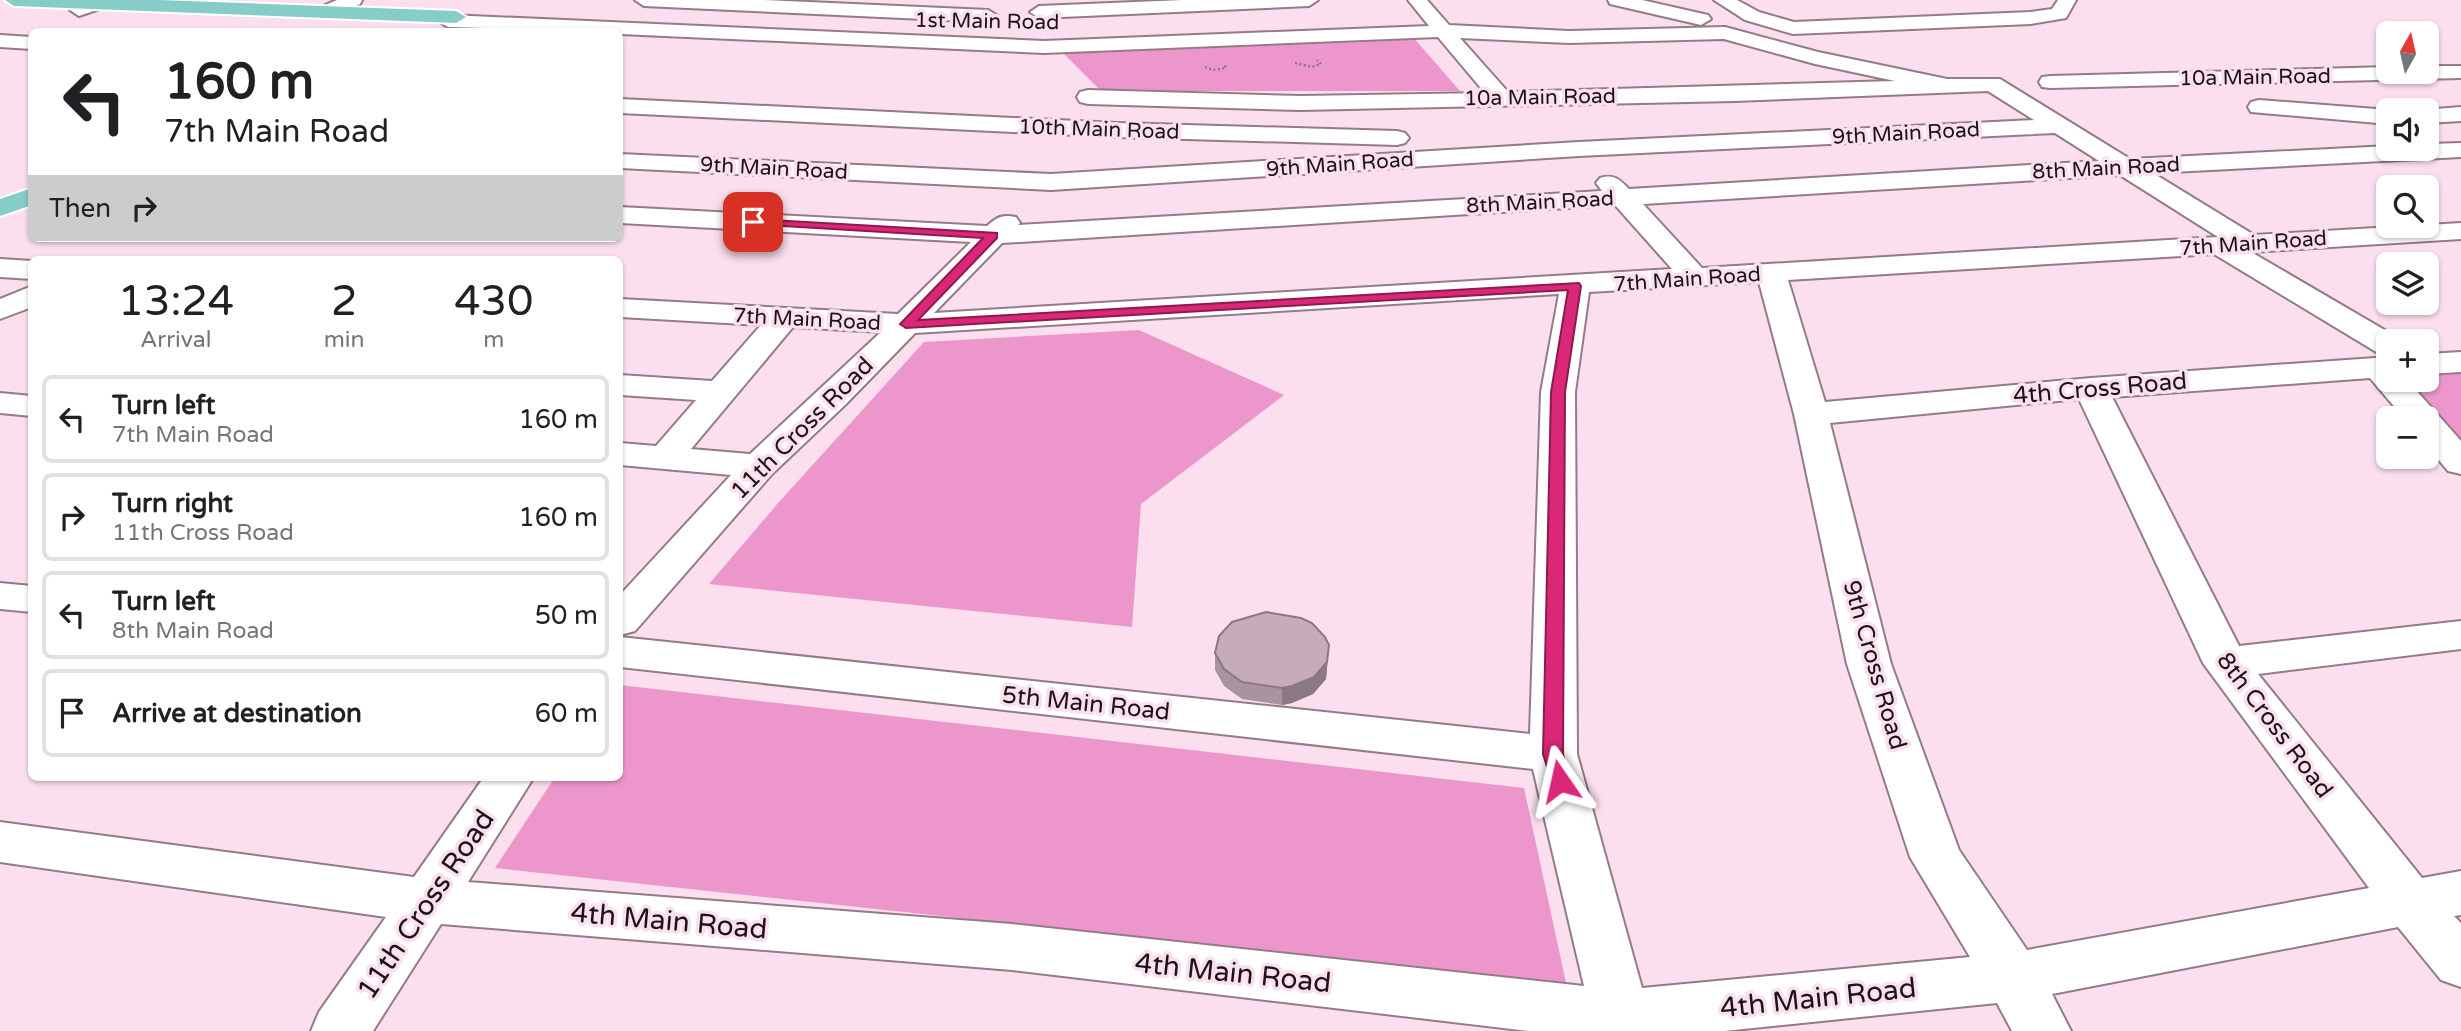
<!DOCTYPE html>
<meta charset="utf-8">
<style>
body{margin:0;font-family:"Varela Round",sans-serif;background:#f6f6f6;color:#202124;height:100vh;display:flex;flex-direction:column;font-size:26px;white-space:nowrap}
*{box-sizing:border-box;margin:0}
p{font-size:23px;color:#757577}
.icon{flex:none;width:38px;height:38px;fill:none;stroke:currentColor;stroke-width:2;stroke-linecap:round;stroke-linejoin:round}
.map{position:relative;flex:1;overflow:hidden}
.panel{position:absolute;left:28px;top:256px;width:595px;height:525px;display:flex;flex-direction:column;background:#fff;border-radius:10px;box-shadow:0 2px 5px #0004}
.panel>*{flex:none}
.guide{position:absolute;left:28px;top:28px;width:595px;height:214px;border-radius:10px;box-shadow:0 2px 5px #0004;background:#fff;color:#202124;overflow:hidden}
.needle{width:46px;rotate:8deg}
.buttons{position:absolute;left:2376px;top:21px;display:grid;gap:14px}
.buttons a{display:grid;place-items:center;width:63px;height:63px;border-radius:10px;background:#fff;box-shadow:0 2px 5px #0004;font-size:35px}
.pin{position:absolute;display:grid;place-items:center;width:60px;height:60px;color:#fff;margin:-30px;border-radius:14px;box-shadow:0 4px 10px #0006}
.me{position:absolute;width:77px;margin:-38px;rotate:349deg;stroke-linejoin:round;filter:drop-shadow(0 0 5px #0008)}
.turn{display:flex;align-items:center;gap:24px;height:147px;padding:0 21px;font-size:32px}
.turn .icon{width:91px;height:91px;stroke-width:2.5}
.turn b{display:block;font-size:49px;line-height:60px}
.then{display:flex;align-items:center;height:66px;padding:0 21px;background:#0003;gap:14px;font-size:26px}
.eta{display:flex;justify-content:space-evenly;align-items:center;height:119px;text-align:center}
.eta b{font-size:42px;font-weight:600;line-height:49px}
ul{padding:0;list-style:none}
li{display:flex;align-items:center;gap:21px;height:88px;margin:0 14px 10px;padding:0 7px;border:4px solid #e0e0e0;border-radius:10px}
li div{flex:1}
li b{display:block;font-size:26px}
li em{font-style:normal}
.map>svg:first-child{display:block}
</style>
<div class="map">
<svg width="2461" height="1031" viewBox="0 0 2461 1031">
<rect width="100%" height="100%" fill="#fbdfee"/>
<path fill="#ed96cb" d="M1412,36L1460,91H1101L1062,52Z
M1139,330L1284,395L1141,504L1132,627L709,584L779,502L924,342Z
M2461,372V440L2409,380H2427V374Z
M620,685L1524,788L1566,983L495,868L555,777H620Z"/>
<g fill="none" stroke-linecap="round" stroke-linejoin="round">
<g stroke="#937b88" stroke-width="4">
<path id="minor" d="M89,0H116L114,4L79,16L70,10L72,6Z
M337,0H362L360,4L330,17H316L314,13L316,9Z
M635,0H764L988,10L998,16L988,22L644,6Z
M1183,0H1318L1309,6L1039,18L1030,12L1039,6Z
M1408,0H1427L1449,25L1569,31L1725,27L1818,52L1947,79H2000L2130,159L2389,146V149H2427V144L2461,143V157L2153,173L2254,235L2461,223V239L2251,252L2400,339L2402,341H2389V356L2378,353L2214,254L1788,280L1825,402L2091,378L2389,357V380H2407L2461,441V474L2448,471L2427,446V418H2404L2370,378L2112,397L2239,646L2461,621V649L2258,674L2422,878L2461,871V915L2454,916L2461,923V987L2441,980L2398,927L2052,994L2071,1031H2012L1997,1003L1724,1031H1529L1012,970L441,924L373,1031H311L319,1012L386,917L0,862V822L414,877L484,777H534L468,882L1012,924L1584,986L1533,769L620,667V637L1530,734L1541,392L1559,294L915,333L846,404L772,474L635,631L620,635V595L731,475L620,465V443L656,446L696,400L620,395V375L712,381L761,325L620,317V299L898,314L971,242L620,223V207L987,226C997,217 1002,214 1016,217L1020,223L1018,225L1602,191L1596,183L1600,178C1614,174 1619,179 1629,189L2099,161L2055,133L1579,156L1051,190L620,168V154L1051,174L1579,142L2034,120L1988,91L1735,101L1301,110L1088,104L1080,102L1077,97L1080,92L1088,90L1301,96L1485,93L1438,37L1044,53L620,34V32L448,27L438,21L448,15L1044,41L1429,26ZM1460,38L1569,43L1724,39L1815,64L1895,81L1508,92ZM2120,175L2218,237L1702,268L1643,204ZM1615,205L1672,269L934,313L1002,243ZM1759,282L1794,414L1847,664L1910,857L1970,957L1642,988L1577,754L1575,392L1589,292ZM793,327L881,332L750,454L691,449ZM2079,399L2203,663L2369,888L2027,950L1959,850L1891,664L1830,423Z
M1608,0H1642L1708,15L1711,19L1701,25L1610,4Z
M1714,0H1737L1759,12L1794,22L2031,12L2052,9L2058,0H2076L2066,18L2031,24L1793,34L1745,20Z
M0,35L32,37V49L0,47Z
M2427,66H2461V78L2050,88L2042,87L2039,82L2042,77L2050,76L2389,67V72H2427Z
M620,99L1117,123L1397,131L1405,133L1409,138L1405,143L1397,145L1117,137L620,113Z
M2259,100L2389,110V124L2251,112L2248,107L2251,102Z
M2461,107V121L2427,123V110H2422Z
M0,259L32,261V279L0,277Z
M32,286V307L0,319V299Z
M2461,352V372L2427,374V354Z
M0,393L32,396V416L0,413Z
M0,583L32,586V612L0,609Z"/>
</g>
<g stroke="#fff" stroke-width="4">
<path id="major" d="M5,0H159L456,11L466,17L456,23L14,6Z
M32,188V205L0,216V199Z"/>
</g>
<path stroke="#8c7983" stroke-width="2.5" stroke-dasharray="2 2.5" stroke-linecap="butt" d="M1295,63L1312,67L1321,64L1317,60
M1205,67L1213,70L1226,68L1225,65"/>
<use href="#minor" fill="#fff" fill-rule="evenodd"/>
<use href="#major" fill="#86cdc8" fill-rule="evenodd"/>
</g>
<path fill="#aa93a0" d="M1329,645L1326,679L1313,694L1292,703L1282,705L1242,699L1224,686L1215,670V653Z"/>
<path fill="#8b7882" d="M1329,645L1326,679L1313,694L1292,703L1282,705V688Z"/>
<path fill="#c6abba" stroke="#8b7882" stroke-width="2" d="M1266,612L1301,618L1312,623L1325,637L1329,645L1327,662L1314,677L1292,686L1282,688L1242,682L1224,669L1215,653L1219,636L1232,622Z"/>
<path fill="#db2777" stroke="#8e194d" stroke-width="2" d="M753,219L997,233V238L918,320L1579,283L1581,286L1565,392L1563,754L1570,781L1567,786L1560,788L1553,786L1543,754L1551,392L1568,290L906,328L900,324L902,322L983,238L749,224V220Z"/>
<g text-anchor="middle" stroke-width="7" stroke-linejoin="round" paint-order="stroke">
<g font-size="21" fill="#1c1318" stroke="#fbdfee">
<text transform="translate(987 21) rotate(1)" y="7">1st Main Road</text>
<text transform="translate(2255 77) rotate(-1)" y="7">10a Main Road</text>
<text transform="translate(1540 97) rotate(-1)" y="7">10a Main Road</text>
<text transform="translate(1099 129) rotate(2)" y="7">10th Main Road</text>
<text transform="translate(1906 133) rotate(-3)" y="7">9th Main Road</text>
<text transform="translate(1340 164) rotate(-4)" y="7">9th Main Road</text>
<text transform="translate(774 168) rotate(3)" y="7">9th Main Road</text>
<text transform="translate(2106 168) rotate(-3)" y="7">8th Main Road</text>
<text transform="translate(1540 202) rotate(-3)" y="7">8th Main Road</text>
<text transform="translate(2253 243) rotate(-4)" y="7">7th Main Road</text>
<text transform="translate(1687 279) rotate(-4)" y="7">7th Main Road</text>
<text transform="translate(807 319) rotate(3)" y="7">7th Main Road</text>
</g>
<g font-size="24" fill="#1c1318" stroke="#fbdfee">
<text transform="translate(2100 388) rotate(-5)" y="8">4th Cross Road</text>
<text transform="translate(802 428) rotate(-45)" y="8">11th Cross Road</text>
<text transform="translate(1875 665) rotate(74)" y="8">9th Cross Road</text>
<text transform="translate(1086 703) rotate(6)" y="8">5th Main Road</text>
<text transform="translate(2275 725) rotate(53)" y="8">8th Cross Road</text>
</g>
<g font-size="28" fill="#1c1318" stroke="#fbdfee">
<text transform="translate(425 904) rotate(-56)" y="10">11th Cross Road</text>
<text transform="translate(669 920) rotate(5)" y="10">4th Main Road</text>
<text transform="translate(1233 972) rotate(6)" y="10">4th Main Road</text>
<text transform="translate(1818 997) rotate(-6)" y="10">4th Main Road</text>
</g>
</g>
</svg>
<div class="buttons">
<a><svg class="needle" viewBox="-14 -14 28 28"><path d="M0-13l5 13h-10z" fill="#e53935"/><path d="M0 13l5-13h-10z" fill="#757577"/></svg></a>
<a><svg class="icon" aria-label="sound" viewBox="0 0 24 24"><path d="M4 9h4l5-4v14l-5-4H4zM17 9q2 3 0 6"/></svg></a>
<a><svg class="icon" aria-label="search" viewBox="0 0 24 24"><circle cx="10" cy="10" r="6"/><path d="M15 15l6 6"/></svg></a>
<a><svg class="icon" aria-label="layers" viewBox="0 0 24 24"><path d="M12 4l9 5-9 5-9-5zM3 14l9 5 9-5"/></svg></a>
<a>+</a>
<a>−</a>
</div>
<div class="pin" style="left:753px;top:222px;background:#d93025"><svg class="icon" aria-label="arrive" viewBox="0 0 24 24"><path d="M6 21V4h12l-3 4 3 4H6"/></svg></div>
<svg class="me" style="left:1560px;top:781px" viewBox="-20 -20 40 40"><path d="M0-17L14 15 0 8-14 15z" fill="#db2777" stroke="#fff" stroke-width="4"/></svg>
<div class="guide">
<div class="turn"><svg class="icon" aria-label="left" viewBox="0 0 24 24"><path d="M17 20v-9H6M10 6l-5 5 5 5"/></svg><div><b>160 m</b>7th Main Road</div></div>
<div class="then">Then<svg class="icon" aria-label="right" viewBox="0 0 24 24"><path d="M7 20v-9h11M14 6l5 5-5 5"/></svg></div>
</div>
<section class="panel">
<div class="eta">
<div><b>13:24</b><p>Arrival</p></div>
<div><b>2</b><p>min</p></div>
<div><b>430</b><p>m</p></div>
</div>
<ul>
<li><svg class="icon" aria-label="left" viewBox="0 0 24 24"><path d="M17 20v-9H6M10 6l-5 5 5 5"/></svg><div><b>Turn left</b><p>7th Main Road</p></div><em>160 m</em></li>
<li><svg class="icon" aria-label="right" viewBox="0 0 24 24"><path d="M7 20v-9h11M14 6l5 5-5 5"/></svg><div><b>Turn right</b><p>11th Cross Road</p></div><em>160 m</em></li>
<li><svg class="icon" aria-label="left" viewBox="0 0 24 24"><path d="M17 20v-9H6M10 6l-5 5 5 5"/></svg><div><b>Turn left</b><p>8th Main Road</p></div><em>50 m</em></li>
<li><svg class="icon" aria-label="arrive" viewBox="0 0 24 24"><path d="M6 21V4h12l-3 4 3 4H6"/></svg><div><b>Arrive at destination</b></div><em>60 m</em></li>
</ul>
</section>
</div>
